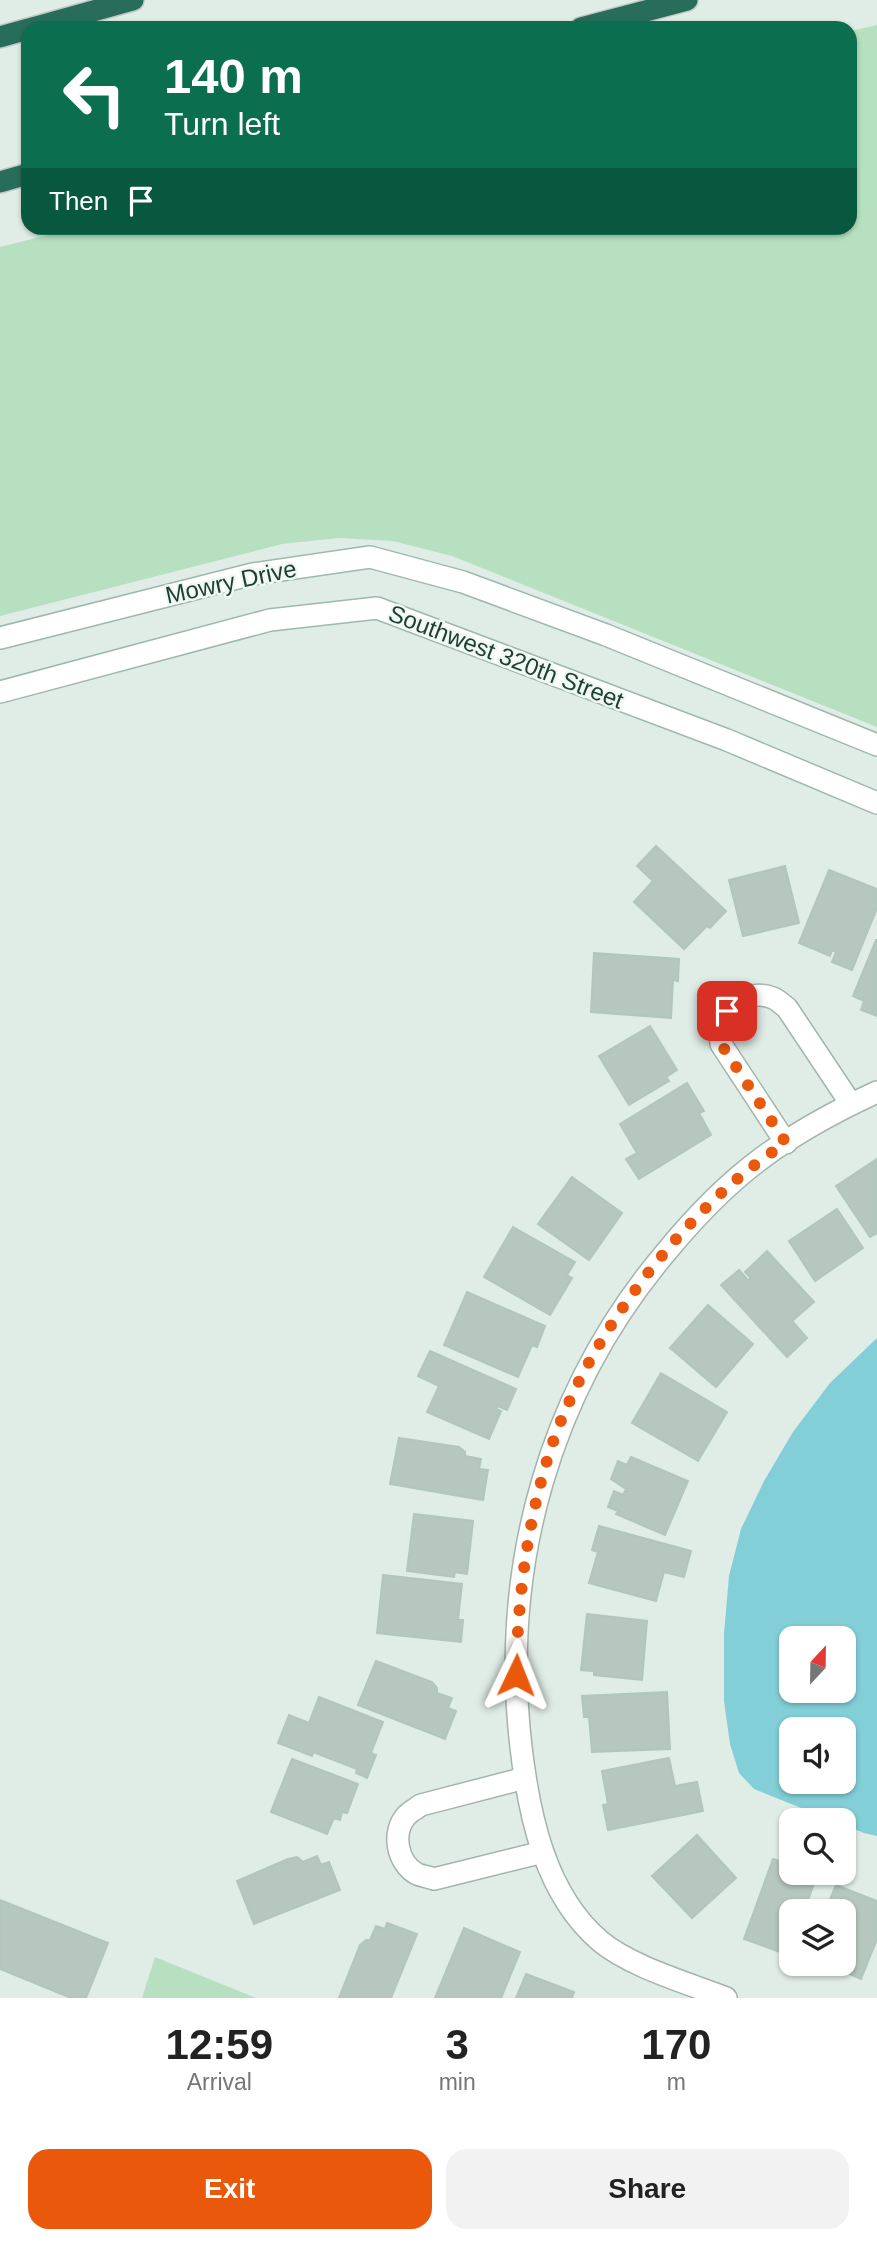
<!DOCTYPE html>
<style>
body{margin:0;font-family:Helvetica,sans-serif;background:#f2f2f2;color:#222;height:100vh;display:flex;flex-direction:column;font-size:26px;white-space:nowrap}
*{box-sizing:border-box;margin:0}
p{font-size:23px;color:#767676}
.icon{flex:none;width:38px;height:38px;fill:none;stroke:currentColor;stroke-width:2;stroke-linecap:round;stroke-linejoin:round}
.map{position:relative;height:1998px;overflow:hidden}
.panel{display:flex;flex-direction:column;background:#fff;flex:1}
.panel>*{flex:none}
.top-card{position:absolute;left:21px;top:21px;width:836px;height:214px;border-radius:21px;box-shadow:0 2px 5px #0004;background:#0b6e4f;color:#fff;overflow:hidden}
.needle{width:46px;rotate:22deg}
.tools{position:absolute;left:779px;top:1626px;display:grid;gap:14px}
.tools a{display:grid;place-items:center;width:77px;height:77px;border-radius:14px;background:#fff;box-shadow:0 2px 5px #0004;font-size:35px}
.pin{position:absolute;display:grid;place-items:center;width:60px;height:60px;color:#fff;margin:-30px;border-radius:14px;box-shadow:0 4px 10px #0006}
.me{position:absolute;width:77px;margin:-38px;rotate:2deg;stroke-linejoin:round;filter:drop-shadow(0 0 5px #0008)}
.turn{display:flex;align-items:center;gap:24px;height:147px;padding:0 28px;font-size:32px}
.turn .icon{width:91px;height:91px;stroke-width:2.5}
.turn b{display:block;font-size:49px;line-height:60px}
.then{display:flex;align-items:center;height:66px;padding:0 28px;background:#0003;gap:14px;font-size:26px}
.eta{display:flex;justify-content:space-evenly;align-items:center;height:119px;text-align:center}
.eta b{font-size:42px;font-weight:800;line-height:49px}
.primary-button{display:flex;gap:14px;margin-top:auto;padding:14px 28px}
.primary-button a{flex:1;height:80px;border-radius:21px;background:#ea580c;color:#fff;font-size:28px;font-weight:800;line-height:80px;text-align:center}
.primary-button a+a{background:#f2f2f2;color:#222}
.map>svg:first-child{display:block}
</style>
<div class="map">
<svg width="877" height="1998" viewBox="0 0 877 1998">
<rect width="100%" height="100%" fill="#e0ece6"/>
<path fill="#b6e0bf" d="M877,25V727L452,556L393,541L339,538L282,544L0,616V247L76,228H850L851,31Z
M155,1957L256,1998H142Z"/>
<path fill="#82cfd7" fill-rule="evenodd" d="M877,1338V1836L864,1833L844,1825V1820H831L754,1789L739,1773L730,1744L724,1701V1634L729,1576L741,1529L764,1481L793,1432L830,1383ZM791,1638H844V1690H791ZM791,1729H844V1782H791Z"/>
<path fill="#b5c7be" stroke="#b1c6bc" stroke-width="2" d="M656,846L726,911L710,928L707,926L684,949L634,902L653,881L637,866Z
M785,866L799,923L743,936L729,880Z
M829,870L877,889V908L852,970L832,962L836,952L832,950L830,956L799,943Z
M876,940H877V1016L861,1010L864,1001L853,996Z
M594,953L679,959L678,981L673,980L671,1018L591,1012Z
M650,1026L677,1070L666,1077L669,1081L629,1105L599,1056Z
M687,1083L704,1111L699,1113L711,1135L639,1179L626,1159L637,1153L620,1124Z
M877,1159V1233L870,1237L836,1186Z
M572,1177L622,1213L589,1260L538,1224Z
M837,1209L863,1248L815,1281L789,1241Z
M513,1227L575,1262L567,1275L572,1278L550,1315L484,1277Z
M767,1251L814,1302L792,1321L807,1338L787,1357L721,1285L739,1270L748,1280L751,1278L745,1272Z
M467,1292L545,1326L537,1347L532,1345L518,1377L444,1345Z
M708,1305L753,1344L716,1387L670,1348Z
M430,1351L516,1389L507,1410L498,1406L496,1409L501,1411L489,1439L427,1412L439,1386L418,1376Z
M661,1373L727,1412L698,1461L632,1423Z
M399,1438L459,1447L465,1452V1456L481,1459L479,1469L488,1470L483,1500L390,1484Z
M631,1457L688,1481L665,1535L616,1514L618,1511L608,1507L614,1491L623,1495L626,1489L611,1479L618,1461L627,1465Z
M414,1514L473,1521L467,1574L455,1572L454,1577L407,1571Z
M599,1526L691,1551L684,1577L664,1572L656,1601L589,1583L598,1552L592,1550Z
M383,1575L462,1584L458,1620H463L461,1642L377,1633Z
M587,1614L647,1621L642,1680L594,1675V1671L581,1670Z
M376,1661L432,1682L437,1688V1693L452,1698L448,1708L456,1711L445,1739L358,1705Z
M667,1692L670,1749L592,1752L589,1717H584L582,1696Z
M319,1697L383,1722L371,1753L376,1755L367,1778L356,1773L357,1769L313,1752L312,1756L278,1743L289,1715L309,1723Z
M669,1758L675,1786L697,1782L703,1811L608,1830L603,1805L608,1804L602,1771Z
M292,1759L358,1784L347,1813L342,1812L340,1820L334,1818L327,1834L271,1812Z
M697,1835L736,1878L692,1918L652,1876Z
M317,1856L321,1865L329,1862L340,1890L254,1924L237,1881L288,1859L297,1857L303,1862Z
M773,1859L791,1865V1872H811L817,1875L804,1911H791V1956L744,1939Z
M836,1885L877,1901V1939L861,1979L836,1968L834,1973L809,1964H844V1911H825Z
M0,1900L108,1943L86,1998H71L0,1969Z
M387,1923L417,1934L391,1998H339L360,1945L366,1940H370L376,1926L385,1929Z
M464,1928L520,1952L501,1998H435Z
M526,1974L574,1992L572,1998H516Z"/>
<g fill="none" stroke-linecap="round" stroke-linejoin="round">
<g stroke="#a2b4ad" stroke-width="24">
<path id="street" d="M786,1143L721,1044C721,1039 719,1032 720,1027C724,1003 751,989 773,998C778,1000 783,1005 787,1008L851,1104
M525,1778L421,1805C417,1808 411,1811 407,1815C391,1832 397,1863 417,1874C422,1876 429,1877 434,1879L543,1852
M726,1998C688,1983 631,1967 600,1941C545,1894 529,1815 521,1747C500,1567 549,1390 667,1251C695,1217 727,1184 762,1158C797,1132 838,1110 877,1092"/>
</g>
<g stroke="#9db9ad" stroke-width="24">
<path id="secondary" d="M0,638L253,574L370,557L463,582L606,635L877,745
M0,692L270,620L377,608L727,740L877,803"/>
</g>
<g stroke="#c0c9c6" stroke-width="24">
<path id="highway" d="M32,28L133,0
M581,28L687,0
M0,37L28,29
M0,182L28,174"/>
</g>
<use href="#street" stroke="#fff" stroke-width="21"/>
<use href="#secondary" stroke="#fff" stroke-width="21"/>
<use href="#highway" stroke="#286d5a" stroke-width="21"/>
</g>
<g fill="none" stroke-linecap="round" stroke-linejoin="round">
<path stroke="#ea580c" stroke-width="12" stroke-dasharray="0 21.6" d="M516,1675C518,1597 527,1520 552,1445C589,1335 687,1205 786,1143L721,1044L720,1027L727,1011"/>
</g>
<g text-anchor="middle" stroke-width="5" stroke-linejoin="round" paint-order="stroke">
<g font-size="24" fill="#1f3e33" stroke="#f0f8f4">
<text transform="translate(231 582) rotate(-12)" y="8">Mowry Drive</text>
<text transform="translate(506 657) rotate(21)" y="8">Southwest 320th Street</text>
</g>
</g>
</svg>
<div class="tools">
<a><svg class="needle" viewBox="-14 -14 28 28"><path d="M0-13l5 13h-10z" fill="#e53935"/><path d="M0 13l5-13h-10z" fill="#767676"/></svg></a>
<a><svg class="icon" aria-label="sound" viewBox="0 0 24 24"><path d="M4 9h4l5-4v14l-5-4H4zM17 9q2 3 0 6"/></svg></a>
<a><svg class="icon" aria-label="search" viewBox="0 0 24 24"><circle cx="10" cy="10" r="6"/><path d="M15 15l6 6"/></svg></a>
<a><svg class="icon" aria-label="layers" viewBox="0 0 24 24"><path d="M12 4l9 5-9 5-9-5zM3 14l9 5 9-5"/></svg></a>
</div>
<div class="pin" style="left:727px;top:1011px;background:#d93025"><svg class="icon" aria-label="arrive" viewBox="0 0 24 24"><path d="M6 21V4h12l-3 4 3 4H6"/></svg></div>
<svg class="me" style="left:516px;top:1675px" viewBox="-20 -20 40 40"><path d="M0-17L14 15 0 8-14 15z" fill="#ea580c" stroke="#fff" stroke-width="4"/></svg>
<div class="top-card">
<div class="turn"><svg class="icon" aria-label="left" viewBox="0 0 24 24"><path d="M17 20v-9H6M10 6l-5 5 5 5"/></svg><div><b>140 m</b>Turn left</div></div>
<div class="then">Then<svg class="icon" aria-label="arrive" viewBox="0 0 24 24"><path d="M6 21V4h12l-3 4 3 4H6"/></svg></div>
</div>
</div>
<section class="panel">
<div class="eta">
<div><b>12:59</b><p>Arrival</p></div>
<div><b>3</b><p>min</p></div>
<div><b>170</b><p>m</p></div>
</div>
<div class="primary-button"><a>Exit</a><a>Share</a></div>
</section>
